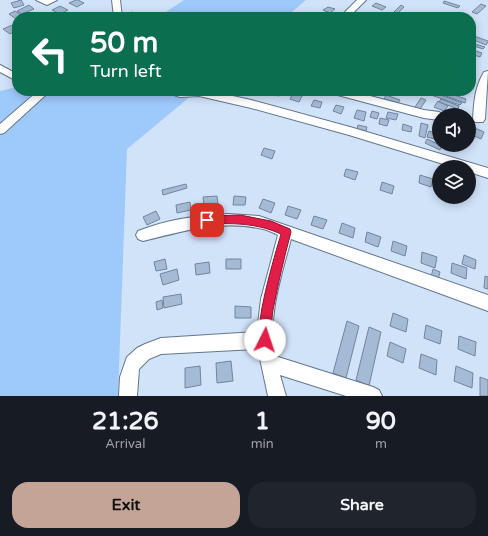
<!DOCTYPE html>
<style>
body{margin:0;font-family:"Varela Round",sans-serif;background:#20242c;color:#f1f3f6;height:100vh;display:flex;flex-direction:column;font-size:15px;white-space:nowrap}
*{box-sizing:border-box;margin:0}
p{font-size:13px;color:#9ea1a6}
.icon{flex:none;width:22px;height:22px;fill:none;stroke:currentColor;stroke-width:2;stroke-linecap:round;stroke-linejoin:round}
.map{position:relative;height:396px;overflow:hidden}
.sheet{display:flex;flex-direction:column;background:#171b24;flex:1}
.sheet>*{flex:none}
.hud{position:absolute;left:12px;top:12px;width:464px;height:84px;border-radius:16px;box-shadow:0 2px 10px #0003;background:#0b6e4f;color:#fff;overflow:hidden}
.controls{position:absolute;left:432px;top:108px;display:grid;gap:8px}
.controls a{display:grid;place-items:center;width:44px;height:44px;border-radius:50%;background:#171b24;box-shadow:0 2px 10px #0003;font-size:20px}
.pin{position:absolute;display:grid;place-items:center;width:34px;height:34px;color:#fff;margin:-17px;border-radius:8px;box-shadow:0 2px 6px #0006}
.me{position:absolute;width:44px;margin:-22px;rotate:4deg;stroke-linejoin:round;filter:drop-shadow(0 0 3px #0008)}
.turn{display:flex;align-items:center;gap:14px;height:84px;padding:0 12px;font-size:18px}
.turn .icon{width:52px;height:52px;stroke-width:2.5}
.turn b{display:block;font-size:28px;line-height:34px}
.eta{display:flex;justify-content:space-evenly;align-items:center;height:68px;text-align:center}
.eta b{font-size:24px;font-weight:700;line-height:28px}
.primary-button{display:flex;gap:8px;margin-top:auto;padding:8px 12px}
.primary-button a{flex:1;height:46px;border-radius:16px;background:#c3a497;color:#111;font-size:16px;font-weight:700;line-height:46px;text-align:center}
.primary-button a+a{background:#20242c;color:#f1f3f6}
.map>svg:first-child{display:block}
</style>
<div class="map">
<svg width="488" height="396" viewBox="0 0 488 396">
<rect width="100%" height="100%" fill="#d1e3f9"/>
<path fill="#9ec9fb" d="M184,0H306L286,17H158Z
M17,87V91H197L127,149L118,396H0V91Z"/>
<path fill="#a4bad5" stroke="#71869e" d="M21,0L24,5L14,8L11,3Z
M76,0H78L84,3L77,7L69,3Z
M444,1L460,6L458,8L443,3Z
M376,3L386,7L382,10L372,6Z
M481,4L486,6L477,14L472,12Z
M29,5L34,9L22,14L17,11Z
M401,5L404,7L395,16L392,14Z
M60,6L68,10L60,14L52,10Z
M328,7L335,9L330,13L323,10Z
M15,11L23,16L17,17L16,19L9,14Z
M133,12L136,17H125L124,14Z
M105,13V17H84V14Z
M15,24L17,25V30L10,34L3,29Z
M471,35L488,41V42L486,45L471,39Z
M472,43L485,47L483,49L471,45Z
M473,50L482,53L480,57L471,54Z
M271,91H281L279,96L270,94Z
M430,91H441L446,93L444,96Z
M433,92L462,103L460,105L431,95Z
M293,93L302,96L299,102L290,99Z
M448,93L466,99L465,103L446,96Z
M386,95L400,100L398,103L384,99Z
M421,98L426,100L420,109L415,107Z
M441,99L459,106L458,109L439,102Z
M314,100L322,102L320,108L311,106Z
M438,101L448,106L444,111L434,107Z
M336,105L344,107L341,114L333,111Z
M357,110L366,112L364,121L354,118Z
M372,111L379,113L377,119L370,117Z
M388,112L398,114L396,120L386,118Z
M380,118L389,120L387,126L379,124Z
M421,123L428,125L425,138L419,136Z
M403,124L412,127L411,132L402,130Z
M358,125L367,127L366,131L357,129Z
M475,128L484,132L481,139L472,135Z
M429,131L439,134L438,140L427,137Z
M427,139L442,146L440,150L425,143Z
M264,148L275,151L272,159L261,155Z
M346,169L358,172L355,180L344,176Z
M420,175L433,179L431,187L419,183Z
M382,182L394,186L392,194L380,190Z
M186,184L187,188L163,195L162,190Z
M217,196L218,204L204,206L203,197Z
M234,196L246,197L245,205H233Z
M263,199L275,203L271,213L259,208Z
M190,202L191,210L177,213L176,205Z
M288,206L301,210L297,219L285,215Z
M156,211L160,219L147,225L143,217Z
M314,216L327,220L323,229L311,225Z
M342,223L355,228L353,238L339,233Z
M367,232L381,237L378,247L365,242Z
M393,241L407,246L405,256L391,251Z
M422,252L437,257L435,268L421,263Z
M464,255L476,260L475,269L462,264Z
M165,259L167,269L156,271L154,262Z
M226,259H241V269H226Z
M209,262L210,273L196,275L195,264Z
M452,263L467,268L466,279L451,273Z
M177,269L179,280L163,285L160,274Z
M433,269L440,272L438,280L431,277Z
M485,276L488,277V289L484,288Z
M181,294L182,304L164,308L163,297Z
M162,300L163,308L157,310L156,302Z
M235,306L251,307V318H235Z
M393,313L408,319L406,332L390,326Z
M347,321L359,326L346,378L333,373Z
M426,325L442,331L440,344L424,338Z
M369,327L381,332L369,386L356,380Z
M459,336L476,342L475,356L458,349Z
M390,342L406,349L403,363L387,356Z
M421,354L437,360L436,375L419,368Z
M231,361L233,381L217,383L216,363Z
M200,366L201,385L185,388V368Z
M456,366L473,373L472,388L454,381Z
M480,377L488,380V396H480Z"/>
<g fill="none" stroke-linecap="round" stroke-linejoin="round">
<g stroke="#62778f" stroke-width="2">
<path id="minor" d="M36,0H57L47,5Z
M112,0H120L122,17H114Z
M357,0H366L349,17H340Z
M0,65L17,74V81L0,72Z
M488,71L485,119L483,122H475L473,119C474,101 475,87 484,72Z
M38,91H50L4,133L0,134V124Z
M170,91H210L251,100L350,127L488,168V178L469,172V167H453L349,135L251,108L199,96L180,97L171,94Z
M333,91H351L424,110L439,112L444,115H439V120L424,118L334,94Z
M228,214L259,216L488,295V311L291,239C281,277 267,317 275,356L373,387L379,390L382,396H346L280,375L286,396H268L258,349L161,354L149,359L139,369L137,396H119L120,377L127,357L137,348L145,344L161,338L257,332L261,299L278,235C272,232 265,229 258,228C219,220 180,232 143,241L138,239L136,235L138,231C166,220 198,215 228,214Z"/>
</g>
<use href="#minor" fill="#fff" fill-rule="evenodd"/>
</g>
<path fill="#e11d48" stroke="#92132f" d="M240,215L271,221L290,229L291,232C284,258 278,284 273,310C271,321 273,334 269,344L265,345L261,344C253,326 275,255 281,234C257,223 233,223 207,224L204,223L203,220L204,218L207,216Z"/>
</svg>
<div class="controls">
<a><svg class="icon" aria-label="sound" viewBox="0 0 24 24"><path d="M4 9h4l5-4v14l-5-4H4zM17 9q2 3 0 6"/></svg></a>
<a><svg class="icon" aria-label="layers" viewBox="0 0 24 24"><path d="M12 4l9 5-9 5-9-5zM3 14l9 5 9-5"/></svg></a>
</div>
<div class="pin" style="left:207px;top:220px;background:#d93025"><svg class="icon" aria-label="arrive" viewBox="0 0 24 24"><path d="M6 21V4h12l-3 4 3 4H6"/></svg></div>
<svg class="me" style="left:265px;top:340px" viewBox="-20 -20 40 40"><circle r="19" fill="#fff"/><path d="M0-13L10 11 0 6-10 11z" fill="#e11d48"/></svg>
<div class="hud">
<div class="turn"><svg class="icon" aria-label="left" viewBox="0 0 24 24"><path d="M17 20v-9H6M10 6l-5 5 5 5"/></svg><div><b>50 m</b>Turn left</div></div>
</div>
</div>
<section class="sheet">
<div class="eta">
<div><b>21:26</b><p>Arrival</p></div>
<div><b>1</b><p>min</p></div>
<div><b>90</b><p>m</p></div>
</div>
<div class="primary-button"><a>Exit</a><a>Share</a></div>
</section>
